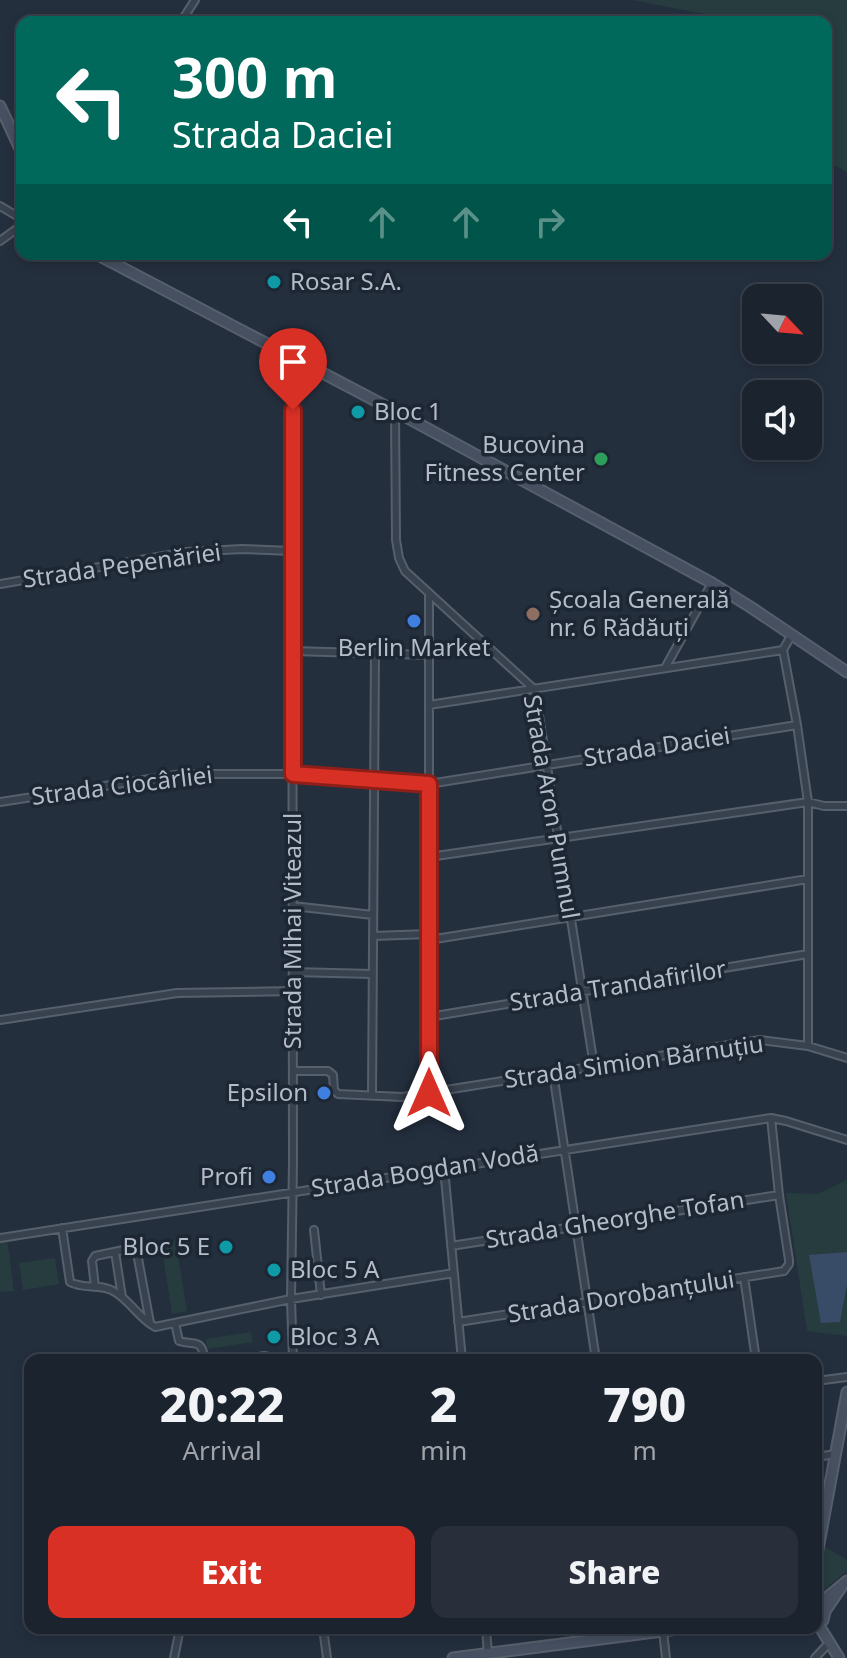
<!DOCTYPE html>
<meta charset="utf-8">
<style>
body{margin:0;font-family:"Noto Sans",sans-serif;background:#282f3a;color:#f1f3f6;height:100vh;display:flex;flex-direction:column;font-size:30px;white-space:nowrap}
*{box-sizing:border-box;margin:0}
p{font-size:26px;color:#a0a4aa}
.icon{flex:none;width:44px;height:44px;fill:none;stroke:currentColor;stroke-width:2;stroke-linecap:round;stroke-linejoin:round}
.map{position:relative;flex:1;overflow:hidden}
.sheet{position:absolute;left:24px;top:1354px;width:798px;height:280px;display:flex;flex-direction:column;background:#1b232e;border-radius:16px;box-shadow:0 4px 12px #0003,0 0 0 2px #39404a}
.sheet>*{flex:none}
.banner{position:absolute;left:16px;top:16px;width:816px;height:244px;border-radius:16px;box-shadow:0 4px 12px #0003,0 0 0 2px #39404a;background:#00695c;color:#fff;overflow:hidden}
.needle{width:52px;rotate:116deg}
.buttons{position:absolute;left:742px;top:284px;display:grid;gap:16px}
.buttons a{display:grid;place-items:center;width:80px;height:80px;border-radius:16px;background:#1b232e;box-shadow:0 4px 12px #0003,0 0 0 2px #39404a;font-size:40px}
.pin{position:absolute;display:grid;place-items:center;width:68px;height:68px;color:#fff;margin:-82px -34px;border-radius:50% 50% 50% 0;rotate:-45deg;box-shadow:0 0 8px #0007}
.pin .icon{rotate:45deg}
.me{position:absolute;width:88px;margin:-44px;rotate:0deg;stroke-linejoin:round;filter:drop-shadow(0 0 6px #0008)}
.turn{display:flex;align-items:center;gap:28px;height:168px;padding:0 24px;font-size:36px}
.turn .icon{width:104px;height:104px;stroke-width:2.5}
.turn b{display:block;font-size:56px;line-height:68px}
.lanes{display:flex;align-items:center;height:76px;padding:0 24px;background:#0003;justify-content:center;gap:40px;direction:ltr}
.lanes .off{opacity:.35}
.eta{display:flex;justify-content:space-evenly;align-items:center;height:136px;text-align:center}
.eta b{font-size:48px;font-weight:800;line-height:56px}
.action{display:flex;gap:16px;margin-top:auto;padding:16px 24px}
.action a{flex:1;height:92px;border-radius:16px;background:#d93025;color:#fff;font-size:32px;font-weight:800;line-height:92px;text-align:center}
.action a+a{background:#282f3a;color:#f1f3f6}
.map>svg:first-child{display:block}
</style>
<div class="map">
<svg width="847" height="1658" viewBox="0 0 847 1658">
<rect width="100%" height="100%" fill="#242f3e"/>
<path fill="#263c3f" d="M632,0H847V172L826,161V22H747Z
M847,1180V1336L807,1331L786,1193L818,1194Z
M7,1239L14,1291L0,1292V1240Z
M181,1240L183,1254L178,1255L187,1311L172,1314L161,1243Z
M55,1258L59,1284L23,1290L19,1263Z
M251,1332L253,1342L207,1349L206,1339Z
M824,1546L847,1560V1571L819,1594C815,1579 821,1561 824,1546Z"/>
<path fill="#394c67" d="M847,1252V1284L840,1322L821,1323L809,1255Z"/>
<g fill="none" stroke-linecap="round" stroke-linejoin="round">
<g stroke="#565f6c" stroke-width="10">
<path id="street" d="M181,22L195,0
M0,206L22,219
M0,241L22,225
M292,357L293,1161L291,1299L293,1360
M395,411L396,540L399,558L405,571L535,690L594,1066
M0,584L187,552L242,549L293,551
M792,634L783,650L797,725L808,802V1046
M293,651L429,655
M665,668L712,583
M429,705L783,650
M0,802L182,774H293L429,784L797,725
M429,857L808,802L824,806H847
M293,906L373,915
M373,936L429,934
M429,940L808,879
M293,972L373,974
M429,1017L808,954
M0,1020L177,993L293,991
M293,1071H328L333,1075L334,1090L338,1094L402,1097L760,1040L808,1046L847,1058
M553,1073L596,1360
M429,1093V595
M372,1096L375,653
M444,1168L462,1360
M62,1228L70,1282C84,1290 101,1283 115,1292C130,1301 139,1318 155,1327L291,1299L454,1273
M314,1230L321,1295
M0,1238L771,1118L786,1121L847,1140
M451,1246L779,1195
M115,1252L122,1297
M744,1277L756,1360
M95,1287L92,1261L95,1256L133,1248L137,1253L150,1323
M458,1322L784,1271L789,1264V1260L779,1195L771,1118
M175,1323L179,1341C195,1346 201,1337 205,1360
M241,1360L264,1356L269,1357V1360
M816,1381L847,1377
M816,1457L836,1454
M323,1628L327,1658
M486,1628L488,1654
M663,1631L666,1658
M174,1658L180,1628
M815,1658L829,1643"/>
</g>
<g stroke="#565f6c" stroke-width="13">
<path id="secondary" d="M0,106L22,153
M96,254L395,411L712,583L752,608L847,672
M816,1560L847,1392
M819,1604L847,1581
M818,1624L839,1658
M816,1625L823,1620L825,1611L842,1586
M453,1658L686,1628"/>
</g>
<use href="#street" stroke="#38414e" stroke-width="6"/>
<use href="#secondary" stroke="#465061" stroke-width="9"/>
</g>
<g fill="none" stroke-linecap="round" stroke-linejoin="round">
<g stroke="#8d1f18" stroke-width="20">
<path id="route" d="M293,410V774L429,784V1093"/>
</g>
<use href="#route" stroke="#d93025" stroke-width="14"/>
</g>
<g fill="#0f9aa8" stroke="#1d2633" stroke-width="3">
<circle cx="274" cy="282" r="8"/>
<circle cx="358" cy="412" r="8"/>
<circle cx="226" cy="1247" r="8"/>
<circle cx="274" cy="1270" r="8"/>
<circle cx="274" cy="1337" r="8"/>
</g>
<circle fill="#2e9e5b" stroke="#1d2633" stroke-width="3" cx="601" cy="459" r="8"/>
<circle fill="#8d6e63" stroke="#1d2633" stroke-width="3" cx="533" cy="614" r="8"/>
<g fill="#3f7fe0" stroke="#1d2633" stroke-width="3">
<circle cx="414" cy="621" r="8"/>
<circle cx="324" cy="1093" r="8"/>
<circle cx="269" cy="1177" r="8"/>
</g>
<g text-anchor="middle" stroke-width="7" stroke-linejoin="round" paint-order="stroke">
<g font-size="24" fill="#b4bcc9" stroke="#1d2633" text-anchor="start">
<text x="290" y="290">Rosar S.A.</text>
<text x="374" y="420">Bloc 1</text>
<text x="585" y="453" text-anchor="end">Bucovina<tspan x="585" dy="28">Fitness Center</tspan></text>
<text x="549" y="608">Școala Generală<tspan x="549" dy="28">nr. 6 Rădăuți</tspan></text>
<text x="414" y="656" text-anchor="middle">Berlin Market</text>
<text x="308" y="1101" text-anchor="end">Epsilon</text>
<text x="253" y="1185" text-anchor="end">Profi</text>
<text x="210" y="1255" text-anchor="end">Bloc 5 E</text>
<text x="290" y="1278">Bloc 5 A</text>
<text x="290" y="1345">Bloc 3 A</text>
</g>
<g font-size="24" fill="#b4bcc9" stroke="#1d2633">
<text transform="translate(122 566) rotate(-8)" y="8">Strada Pepenăriei</text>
<text transform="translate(657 747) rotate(-9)" y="8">Strada Daciei</text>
<text transform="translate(122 786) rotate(-7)" y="8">Strada Ciocârliei</text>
<text transform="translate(551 807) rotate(80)" y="8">Strada Aron Pumnul</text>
<text transform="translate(293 931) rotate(-90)" y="8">Strada Mihai Viteazul</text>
<text transform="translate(618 986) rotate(-9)" y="8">Strada Trandafirilor</text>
<text transform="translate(634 1062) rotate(-8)" y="8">Strada Simion Bărnuțiu</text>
<text transform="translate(425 1171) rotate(-9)" y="8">Strada Bogdan Vodă</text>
<text transform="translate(615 1220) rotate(-9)" y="8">Strada Gheorghe Tofan</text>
<text transform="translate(621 1297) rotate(-9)" y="8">Strada Dorobanțului</text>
</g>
</g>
</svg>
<div class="buttons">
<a><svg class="needle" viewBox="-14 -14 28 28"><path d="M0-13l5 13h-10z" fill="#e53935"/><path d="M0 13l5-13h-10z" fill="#a0a4aa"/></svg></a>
<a><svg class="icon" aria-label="sound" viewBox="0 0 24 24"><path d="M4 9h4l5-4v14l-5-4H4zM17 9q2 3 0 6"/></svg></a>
</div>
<div class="pin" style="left:293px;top:410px;background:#d93025"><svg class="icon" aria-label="arrive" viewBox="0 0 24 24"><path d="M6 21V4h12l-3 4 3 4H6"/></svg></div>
<svg class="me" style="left:429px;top:1093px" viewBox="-20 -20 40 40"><path d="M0-17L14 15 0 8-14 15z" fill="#d93025" stroke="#fff" stroke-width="4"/></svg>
<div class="banner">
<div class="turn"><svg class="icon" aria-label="left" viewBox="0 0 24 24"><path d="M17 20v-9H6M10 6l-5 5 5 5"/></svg><div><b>300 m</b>Strada Daciei</div></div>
<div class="lanes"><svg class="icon" aria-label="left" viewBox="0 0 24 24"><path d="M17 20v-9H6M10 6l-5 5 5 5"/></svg><svg class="icon off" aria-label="ahead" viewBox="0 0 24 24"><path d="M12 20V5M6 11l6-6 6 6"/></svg><svg class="icon off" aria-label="ahead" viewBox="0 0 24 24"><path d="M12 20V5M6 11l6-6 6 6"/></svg><svg class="icon off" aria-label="right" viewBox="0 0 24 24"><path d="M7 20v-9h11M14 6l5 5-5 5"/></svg></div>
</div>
<section class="sheet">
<div class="eta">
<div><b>20:22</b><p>Arrival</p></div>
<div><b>2</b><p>min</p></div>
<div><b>790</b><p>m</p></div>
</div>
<div class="action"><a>Exit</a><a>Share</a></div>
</section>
</div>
